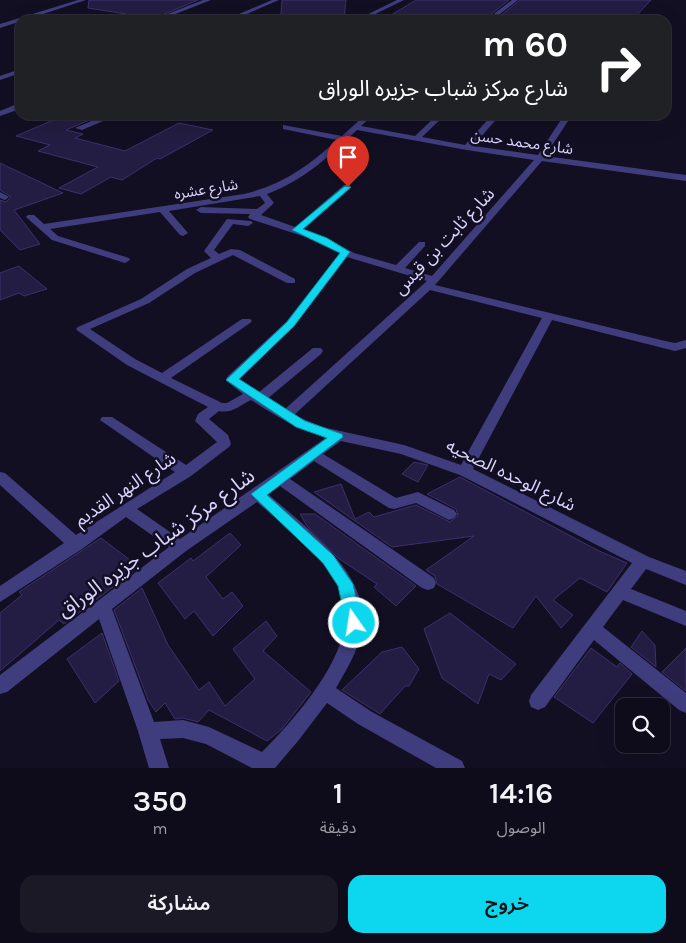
<!DOCTYPE html>
<html lang="ar">
<meta charset="utf-8">
<style>
body{margin:0;font-family:Karla,"Noto Sans Arabic",sans-serif;background:#1c1927;color:#f1f3f6;direction:rtl;height:100vh;display:flex;flex-direction:column;font-size:19px;white-space:nowrap}
*{box-sizing:border-box;margin:0}
p{font-size:16px;color:#9b9ba2}
.icon{flex:none;width:28px;height:28px;fill:none;stroke:currentColor;stroke-width:2;stroke-linecap:round;stroke-linejoin:round}
.map{position:relative;height:768px;overflow:hidden;direction:ltr}
.side{display:flex;flex-direction:column;background:#0e0b1a;flex:1}
.side>*{flex:none}
.guide{position:absolute;left:15px;top:15px;width:656px;height:105px;border-radius:15px;box-shadow:0 5px 20px #0002,0 0 0 1px #2e2b39;direction:rtl;background:#202124;color:#fff;overflow:hidden}
.tools{position:absolute;left:615px;top:698px;display:grid;gap:10px}
.tools a{display:grid;place-items:center;width:55px;height:55px;border-radius:10px;background:#0e0b1a;box-shadow:0 5px 20px #0002,0 0 0 1px #2e2b39;font-size:25px}
.pin{position:absolute;display:grid;place-items:center;width:42px;height:42px;color:#fff;margin:-51px -21px;border-radius:50% 50% 50% 0;rotate:-45deg;box-shadow:0 0 5px #0007}
.pin .icon{rotate:45deg}
.me{position:absolute;width:55px;margin:-28px;rotate:347deg;stroke-linejoin:round;filter:drop-shadow(0 0 4px #0008)}
.turn{display:flex;align-items:center;gap:18px;height:105px;padding:0 20px;font-size:22px}
.turn .icon{width:65px;height:65px;stroke-width:2.5}
.turn b{display:block;font-size:35px;line-height:42px}
.eta{display:flex;justify-content:space-evenly;align-items:center;height:85px;text-align:center}
.eta b{font-size:30px;font-weight:600;line-height:35px}
.action{display:flex;gap:10px;margin-top:auto;padding:10px 20px}
.action a{flex:1;height:58px;border-radius:15px;background:#0dd7ef;color:#111;font-size:20px;font-weight:600;line-height:58px;text-align:center}
.action a+a{background:#1c1927;color:#f1f3f6}
.map>svg:first-child{display:block}
</style>
<div class="map">
<svg width="686" height="768" viewBox="0 0 686 768">
<rect width="100%" height="100%" fill="#130f23"/>
<path fill="#241d43" stroke="#3c306d" d="M89,0H198L150,20H116V17L126,14L88,8Z
M282,0H346L344,20H279L290,15L281,14Z
M416,0H509L484,20H383Z
M520,0H651L634,18L495,20Z
M65,115H101L66,130L83,134L75,138L125,151L179,123L213,130L160,159L157,158L122,180L111,177L81,194L59,188L98,167L38,151L50,145L16,136Z
M0,163L63,193L14,210L40,244L20,250L0,230V200L6,202L11,197L0,190Z
M19,266L47,289L24,296L19,293L0,300V273Z
M414,462L428,465L418,482L402,474Z
M460,477L597,550L627,563L607,592L580,578L553,600L573,615L561,628L536,596L513,628L437,584L435,576L426,570L474,536L392,547L314,492L341,484L355,519L369,512L374,517L416,505L450,522L458,515L456,509L427,494Z
M300,514H315L416,586L396,606L374,587L377,584L338,558L307,526Z
M230,533L241,545L206,577L223,599L232,592L243,606L213,636L194,611L185,619L158,583L191,558L193,561Z
M101,538L130,560L134,571L64,624L59,620L0,671V613L22,595L19,592Z
M142,588L168,645L199,690L209,682L225,706L255,679L233,649L266,621L277,636L263,651L311,692L282,729L267,741L209,710L198,722L183,718L175,719L165,703L156,712L148,700L114,610Z
M450,613L516,664L501,680L489,674L478,704L442,678L424,629Z
M642,631L655,645L656,667L631,647Z
M102,633L119,681L95,703L67,659Z
M402,647L419,669L409,686H405L380,714L342,690L382,652Z
M591,648L617,667L620,663L632,674L593,723L554,697Z
M686,648V691L662,672Z"/>
<g fill="none" stroke-linecap="round" stroke-linejoin="round">
<path fill="#403d7f" fill-rule="evenodd" d="M78,0H86L0,28V24Z
M203,0H211L160,20H152Z
M272,0H279L233,20H225Z
M397,0H404L363,20H356Z
M512,0H518L492,20H486Z
M20,69V73L0,80V76Z
M17,104H20V109L0,116V111Z
M106,115H117L82,130L75,128Z
M365,115H373L361,126L415,136L437,115H445L422,137L465,145L492,115H500L473,146L538,155L564,115H572L545,156L686,175V181L542,161L435,285L665,341L675,343L686,340V348L675,351L552,320L473,469L649,557L686,571V585L646,569L631,589L686,611V626L623,600L603,627L686,693V713L679,710L594,640L545,707L538,710L531,707L529,701L531,695L632,563L460,475L401,454L341,441L323,454L396,498L418,492L454,510L457,514L454,518L449,520L416,503L394,509L389,508L314,461L290,479L434,578L436,583L434,588L428,590L422,588L280,486L268,494C303,525 367,571 363,624C361,646 347,669 336,688L372,712L462,761L465,768H436L358,724L327,703L298,741L275,768H252L206,744L183,738L160,739L169,768H149L138,731L99,619L7,692L0,694V675L169,547L126,517L82,549L0,602V586L64,543L0,485V472L5,473L76,535L175,472L100,420L102,417H112L186,465L217,442L195,421L198,414L208,407L127,365L78,331L76,329L78,327L141,299L187,269L211,258L204,251L227,219L251,221L253,223L248,226L233,224L214,250L219,254L231,249L240,250L295,279V283H287L233,255L195,273L149,303L90,329L135,359L162,373L242,319H250L252,321L250,323L171,378L222,403H227L243,394L228,382L226,379L228,376L286,322L340,253L321,242L250,219L248,217L250,214L201,213L196,210L201,207L257,209L265,203L260,196L169,211L188,233L183,236L180,235L160,212L50,229L58,236L129,258L130,260L125,263L52,240L26,217L28,215H34L44,224L244,194C282,185 309,166 337,140L283,129V125L342,136ZM357,130L467,150L534,160L432,276L405,268L425,246V242H419L396,265L354,253L327,238L303,230L350,189V185H344L295,227L261,215L274,203L267,194C305,180 330,155 357,130ZM347,257L427,281L284,410L267,399L321,354L323,351L321,348H313L258,393L240,379L294,326ZM430,290L542,318L461,465L404,445L322,427L294,415ZM251,400C275,415 299,431 327,437L180,539L137,509L191,476L229,447L231,444L228,435L209,419L219,411C232,414 240,405 251,400ZM257,502C283,525 314,548 333,578C341,590 348,611 345,625C338,670 293,721 262,752L209,727L183,720L154,722L112,609L186,551Z
M0,192L9,197L5,200L0,198Z"/>
</g>
<path fill="#0dd7ef" stroke="#088c9b" d="M345,186L351,187L303,229L327,238L350,252L294,326L239,379L305,421L342,434L343,437L267,495L333,555L353,584L362,623L360,627L354,629L349,627L346,623L338,586L323,563L251,494L327,438L296,427L226,380L287,322L340,253L292,230Z"/>
<g text-anchor="middle" stroke-width="5" stroke-linejoin="round" paint-order="stroke">
<g font-size="15" fill="#d9d4fd" stroke="#130f23">
<text transform="translate(522 142) rotate(8)" y="5">شارع محمد حسن</text>
<text transform="translate(206 189) rotate(-9)" y="5">شارع عشره</text>
</g>
<g font-size="18" fill="#d9d4fd" stroke="#130f23">
<text transform="translate(444 241) rotate(-47)" y="6">شارع ثابت بن قيس</text>
<text transform="translate(511 475) rotate(26)" y="6">شارع الوحده الصحيه</text>
<text transform="translate(125 489) rotate(-34)" y="6">شارع النهر القديم</text>
</g>
<g font-size="21" fill="#d9d4fd" stroke="#130f23">
<text transform="translate(156 543) rotate(-36)" y="7">شارع مركز شباب جزيره الوراق</text>
</g>
</g>
</svg>
<div class="tools">
<a><svg class="icon" aria-label="search" viewBox="0 0 24 24"><circle cx="10" cy="10" r="6"/><path d="M15 15l6 6"/></svg></a>
</div>
<div class="pin" style="left:348px;top:187px;background:#d93025"><svg class="icon" aria-label="arrive" viewBox="0 0 24 24"><path d="M6 21V4h12l-3 4 3 4H6"/></svg></div>
<svg class="me" style="left:354px;top:623px" viewBox="-20 -20 40 40"><circle r="17" fill="#0dd7ef" stroke="#fff" stroke-width="3"/><path d="M0-11L8 9 0 5-8 9z" fill="#fff"/></svg>
<div class="guide">
<div class="turn"><svg class="icon" aria-label="right" viewBox="0 0 24 24"><path d="M7 20v-9h11M14 6l5 5-5 5"/></svg><div><b>60 m</b>شارع مركز شباب جزيره الوراق</div></div>
</div>
</div>
<section class="side">
<div class="eta">
<div><b>14:16</b><p>الوصول</p></div>
<div><b>1</b><p>دقيقة</p></div>
<div><b>350</b><p>m</p></div>
</div>
<div class="action"><a>خروج</a><a>مشاركة</a></div>
</section>
